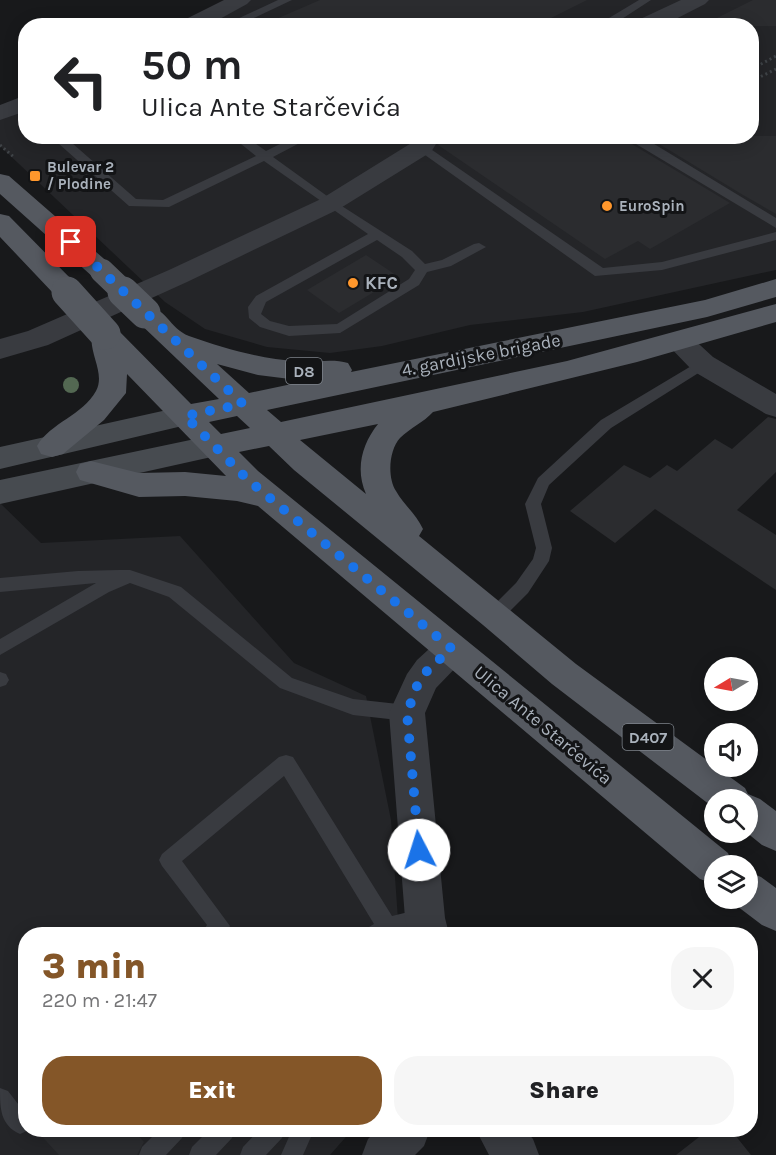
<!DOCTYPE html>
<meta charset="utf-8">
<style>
body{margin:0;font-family:Karla,sans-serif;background:#f6f6f6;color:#202124;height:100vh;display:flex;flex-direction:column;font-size:22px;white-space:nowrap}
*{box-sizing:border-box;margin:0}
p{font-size:20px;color:#757577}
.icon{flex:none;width:33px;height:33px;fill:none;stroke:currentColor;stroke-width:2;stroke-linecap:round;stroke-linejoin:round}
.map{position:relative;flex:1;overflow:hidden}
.drawer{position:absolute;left:18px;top:927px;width:740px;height:210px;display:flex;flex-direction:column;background:#fff;border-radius:24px;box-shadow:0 3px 15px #0003}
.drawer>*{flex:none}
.guide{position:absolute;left:18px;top:18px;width:741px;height:126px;border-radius:24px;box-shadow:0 3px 15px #0003;background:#fff;color:#202124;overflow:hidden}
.needle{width:39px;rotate:260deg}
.buttons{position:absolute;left:704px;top:657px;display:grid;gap:12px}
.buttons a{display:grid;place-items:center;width:54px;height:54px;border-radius:50%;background:#fff;box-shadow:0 3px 15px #0003;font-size:30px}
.pin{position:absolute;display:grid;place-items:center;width:51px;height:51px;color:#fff;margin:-26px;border-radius:12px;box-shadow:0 3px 9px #0006}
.me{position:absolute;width:66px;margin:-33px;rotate:355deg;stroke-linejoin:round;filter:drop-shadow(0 0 4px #0008)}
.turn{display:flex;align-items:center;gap:21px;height:126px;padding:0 24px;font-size:27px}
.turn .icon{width:78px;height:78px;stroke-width:2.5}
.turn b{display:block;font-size:42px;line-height:51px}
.round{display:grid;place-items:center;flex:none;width:63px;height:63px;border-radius:24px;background:#f6f6f6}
.headline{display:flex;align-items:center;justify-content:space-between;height:102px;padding:0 24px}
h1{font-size:36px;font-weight:800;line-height:45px;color:#845628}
.button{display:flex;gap:12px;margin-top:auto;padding:12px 24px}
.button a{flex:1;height:69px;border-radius:24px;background:#845628;color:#fff;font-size:24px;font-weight:800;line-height:69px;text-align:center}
.button a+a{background:#f6f6f6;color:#202124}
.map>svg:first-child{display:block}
</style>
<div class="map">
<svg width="776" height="1155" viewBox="0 0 776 1155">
<rect width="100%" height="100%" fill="#18191b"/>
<path fill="#242528" d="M236,0H776V270L583,312L470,325L382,346L330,353L267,347L205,329L165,302L0,146V113L25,101L26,136H752V26L183,25Z
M0,503L41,543L180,536L294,663L366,696L391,820L399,934H26V1130H352L330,1155H0Z"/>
<path fill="#2b2c2f" d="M320,0H587L535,26L519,21L510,26H260Z
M753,0H776V26H701Z
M443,136H628L630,143L730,203L650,249L638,241L605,259L438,145Z
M646,136H776V214L743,195Z
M366,255L399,277L339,313L307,290Z
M768,417L776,419V472L737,510L776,535V590L655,509L615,543L570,511L624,465L650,478L667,465L677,471L715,439L732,449Z
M36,1130H133L144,1142L137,1155H59Z
M708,1130H731L751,1155H676Z"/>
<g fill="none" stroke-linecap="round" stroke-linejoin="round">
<path stroke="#3f4347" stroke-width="3" stroke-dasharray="2 3" stroke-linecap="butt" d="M752,69L776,56
M752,81L776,69
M0,145L15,158"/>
<path fill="#393b40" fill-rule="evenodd" d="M278,0H292L237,26H222Z
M639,0H651L611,26H569L574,23L604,21Z
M50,136H64L136,199L163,200L256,156L231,136H245L266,151L296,136H313L273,157L334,201L412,251L425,264L442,260L474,244L479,243L486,247L451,266L427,272L419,285L340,333L289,336L260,327L249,318L248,307L256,296L368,234L264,161L169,207L129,206ZM377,240L402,257L415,270L409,279L337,324L289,326L270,321L261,314L266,302Z
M630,136H641L776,218V228L631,141Z
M422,143L603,268L662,262L776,232V240L662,270L595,276L418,150L416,147Z
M703,359L710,364L708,367L611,428L549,485L541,504L552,548L549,561L528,593L501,620L495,622L489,620L487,615L489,610L516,583L533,559L536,548L525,504L538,478L601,420Z
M119,570H130L181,587L292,678L353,699L407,705L413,708L416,713L413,718L407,721L353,715L280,688L169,597L130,583L109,592L0,655V639L96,583L0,592V578L78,571Z
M0,672L6,674L9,680L6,685L0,687Z
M286,755L293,757L392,916L425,908L432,911L435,918L432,925L396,934H366L369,927L374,924L284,776L182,861L230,926L225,934H201L207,925L162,866L159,860L162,854L279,757Z
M0,1088L8,1091L22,1109L26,1107V1130H29L20,1134C0,1125 0,1108 0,1088Z
M159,1130H185L182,1138L166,1155H139L142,1147Z
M209,1130H235L232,1138L216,1155H189L192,1147Z
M259,1130H285L282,1138L266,1155H240L243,1147Z
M292,1130H314L303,1155H281Z"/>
<path fill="#393b40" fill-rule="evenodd" d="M224,0H251L247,4L207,26H180L182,21Z
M681,0H709L705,4L662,26H634L636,21Z
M26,95V111L0,120V105Z
M417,136H441L431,152L339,209L187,282L48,345L0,359V339L28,331L169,270L321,199L413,142Z
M678,332L688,334L713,357L776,394V417L766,414L693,371L664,341L668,334Z
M452,635L464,639L469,649L464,659L436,688L425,713L445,918L449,934H409L405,918L389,713L407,674L417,660L440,639Z
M377,1130H430L424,1146L415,1155H362L368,1139Z
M476,1130H525L533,1139L539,1155H489Z"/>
<path fill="#474b50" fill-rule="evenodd" d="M185,406L195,409L200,416L195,423L0,469V447Z
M214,435L225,438L229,446L225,454L0,504V480Z"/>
<path fill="#555960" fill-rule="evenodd" d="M0,174L9,176L111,265L115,271L111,277L102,279L93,277L0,194Z
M0,214L9,216L74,282L77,288L74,294L64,297L54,294L0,237Z
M776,279V297L707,317L267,410L281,422L567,361L776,304V322L637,362L433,412C424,422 410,428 400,438C389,450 387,477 396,491C404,505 416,514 423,529L419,536L576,664L745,788L748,794L760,799L776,811V851L762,845L746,832L747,800H714V808L552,684L483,625L294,470L269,446L239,452L258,471L728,853L733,866H714V884L700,879L258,506L237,501L185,496L139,497L80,480L76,472L80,464L91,461L139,473L185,472L226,476L127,374L126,393L104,420L63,454L52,457L41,454L37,446C50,423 83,415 96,391C107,371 83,347 95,327L105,325L115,327L191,404L219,399L135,319L131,313L135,307C164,299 167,328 189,336C223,348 261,359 297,361C314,363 332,358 348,363L352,370L351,372L705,300ZM217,364L258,375L306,381L249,393ZM237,416L250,428L221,434L209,422ZM378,424C362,444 355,469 366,494L300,440Z
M747,871L761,877L776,888V931L762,925L733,903L731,898H747Z"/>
<path stroke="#555960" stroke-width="24" d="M102,271L125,293
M64,288L69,293"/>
<path stroke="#555960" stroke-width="31" d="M67,292L105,334
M123,292L145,313"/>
</g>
<circle fill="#536852" cx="71" cy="385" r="8"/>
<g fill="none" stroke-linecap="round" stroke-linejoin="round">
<path stroke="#1a73e8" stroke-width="10" stroke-dasharray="0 18" d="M71,242L243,404L185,416L247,479L452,649L429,668L417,686L407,713L419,850"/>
</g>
<g fill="#ff972c" stroke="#131416" stroke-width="2">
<rect x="29" y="170" width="12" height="12" rx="3"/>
<circle cx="607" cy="206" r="6"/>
<circle cx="353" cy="283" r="6"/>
</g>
<g text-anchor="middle" stroke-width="6" stroke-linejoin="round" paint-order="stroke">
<g font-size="15" font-weight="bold" fill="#aab2bc" stroke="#131416" text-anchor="start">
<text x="47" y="172">Bulevar 2<tspan x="47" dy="17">/ Plodine</tspan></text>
<text x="619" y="211">EuroSpin</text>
</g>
<g fill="#131416" stroke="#7d838a" stroke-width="1.5">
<rect x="286" y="358" width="36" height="26" rx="4.5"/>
<rect x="622.5" y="724" width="51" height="26" rx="4.5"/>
</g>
<g font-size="16" font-weight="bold" fill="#aab2bc">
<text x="304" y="377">D8</text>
<text x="648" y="743">D407</text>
</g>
<g font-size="18" font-weight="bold" fill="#aab2bc" stroke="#131416" text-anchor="start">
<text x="365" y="289">KFC</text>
</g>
<g font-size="18" fill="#aab2bc" stroke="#131416">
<text transform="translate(481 355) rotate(-11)" y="6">4. gardijske brigade</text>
<text transform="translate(543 725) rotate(40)" y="6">Ulica Ante Starčevića</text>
</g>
</g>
</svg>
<div class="buttons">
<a><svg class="needle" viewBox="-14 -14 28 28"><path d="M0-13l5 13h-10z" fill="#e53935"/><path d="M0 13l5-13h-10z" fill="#757577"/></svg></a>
<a><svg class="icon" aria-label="sound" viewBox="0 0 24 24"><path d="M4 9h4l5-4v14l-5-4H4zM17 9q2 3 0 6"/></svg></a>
<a><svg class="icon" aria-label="search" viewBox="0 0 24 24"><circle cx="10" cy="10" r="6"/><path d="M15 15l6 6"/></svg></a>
<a><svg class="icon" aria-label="layers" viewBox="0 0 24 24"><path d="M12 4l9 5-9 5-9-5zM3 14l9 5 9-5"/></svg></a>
</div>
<div class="pin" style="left:71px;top:242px;background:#d93025"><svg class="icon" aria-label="arrive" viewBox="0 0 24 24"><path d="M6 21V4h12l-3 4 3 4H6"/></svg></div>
<svg class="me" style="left:419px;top:850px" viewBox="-20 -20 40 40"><circle r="19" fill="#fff"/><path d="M0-13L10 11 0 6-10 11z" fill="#1a73e8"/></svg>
<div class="guide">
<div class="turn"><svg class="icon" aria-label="left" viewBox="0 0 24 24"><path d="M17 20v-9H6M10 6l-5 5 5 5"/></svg><div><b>50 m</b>Ulica Ante Starčevića</div></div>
</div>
<section class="drawer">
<div class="headline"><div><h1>3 min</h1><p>220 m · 21:47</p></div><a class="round"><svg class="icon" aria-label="close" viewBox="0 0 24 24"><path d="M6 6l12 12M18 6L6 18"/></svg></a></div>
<div class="button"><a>Exit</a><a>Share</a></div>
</section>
</div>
